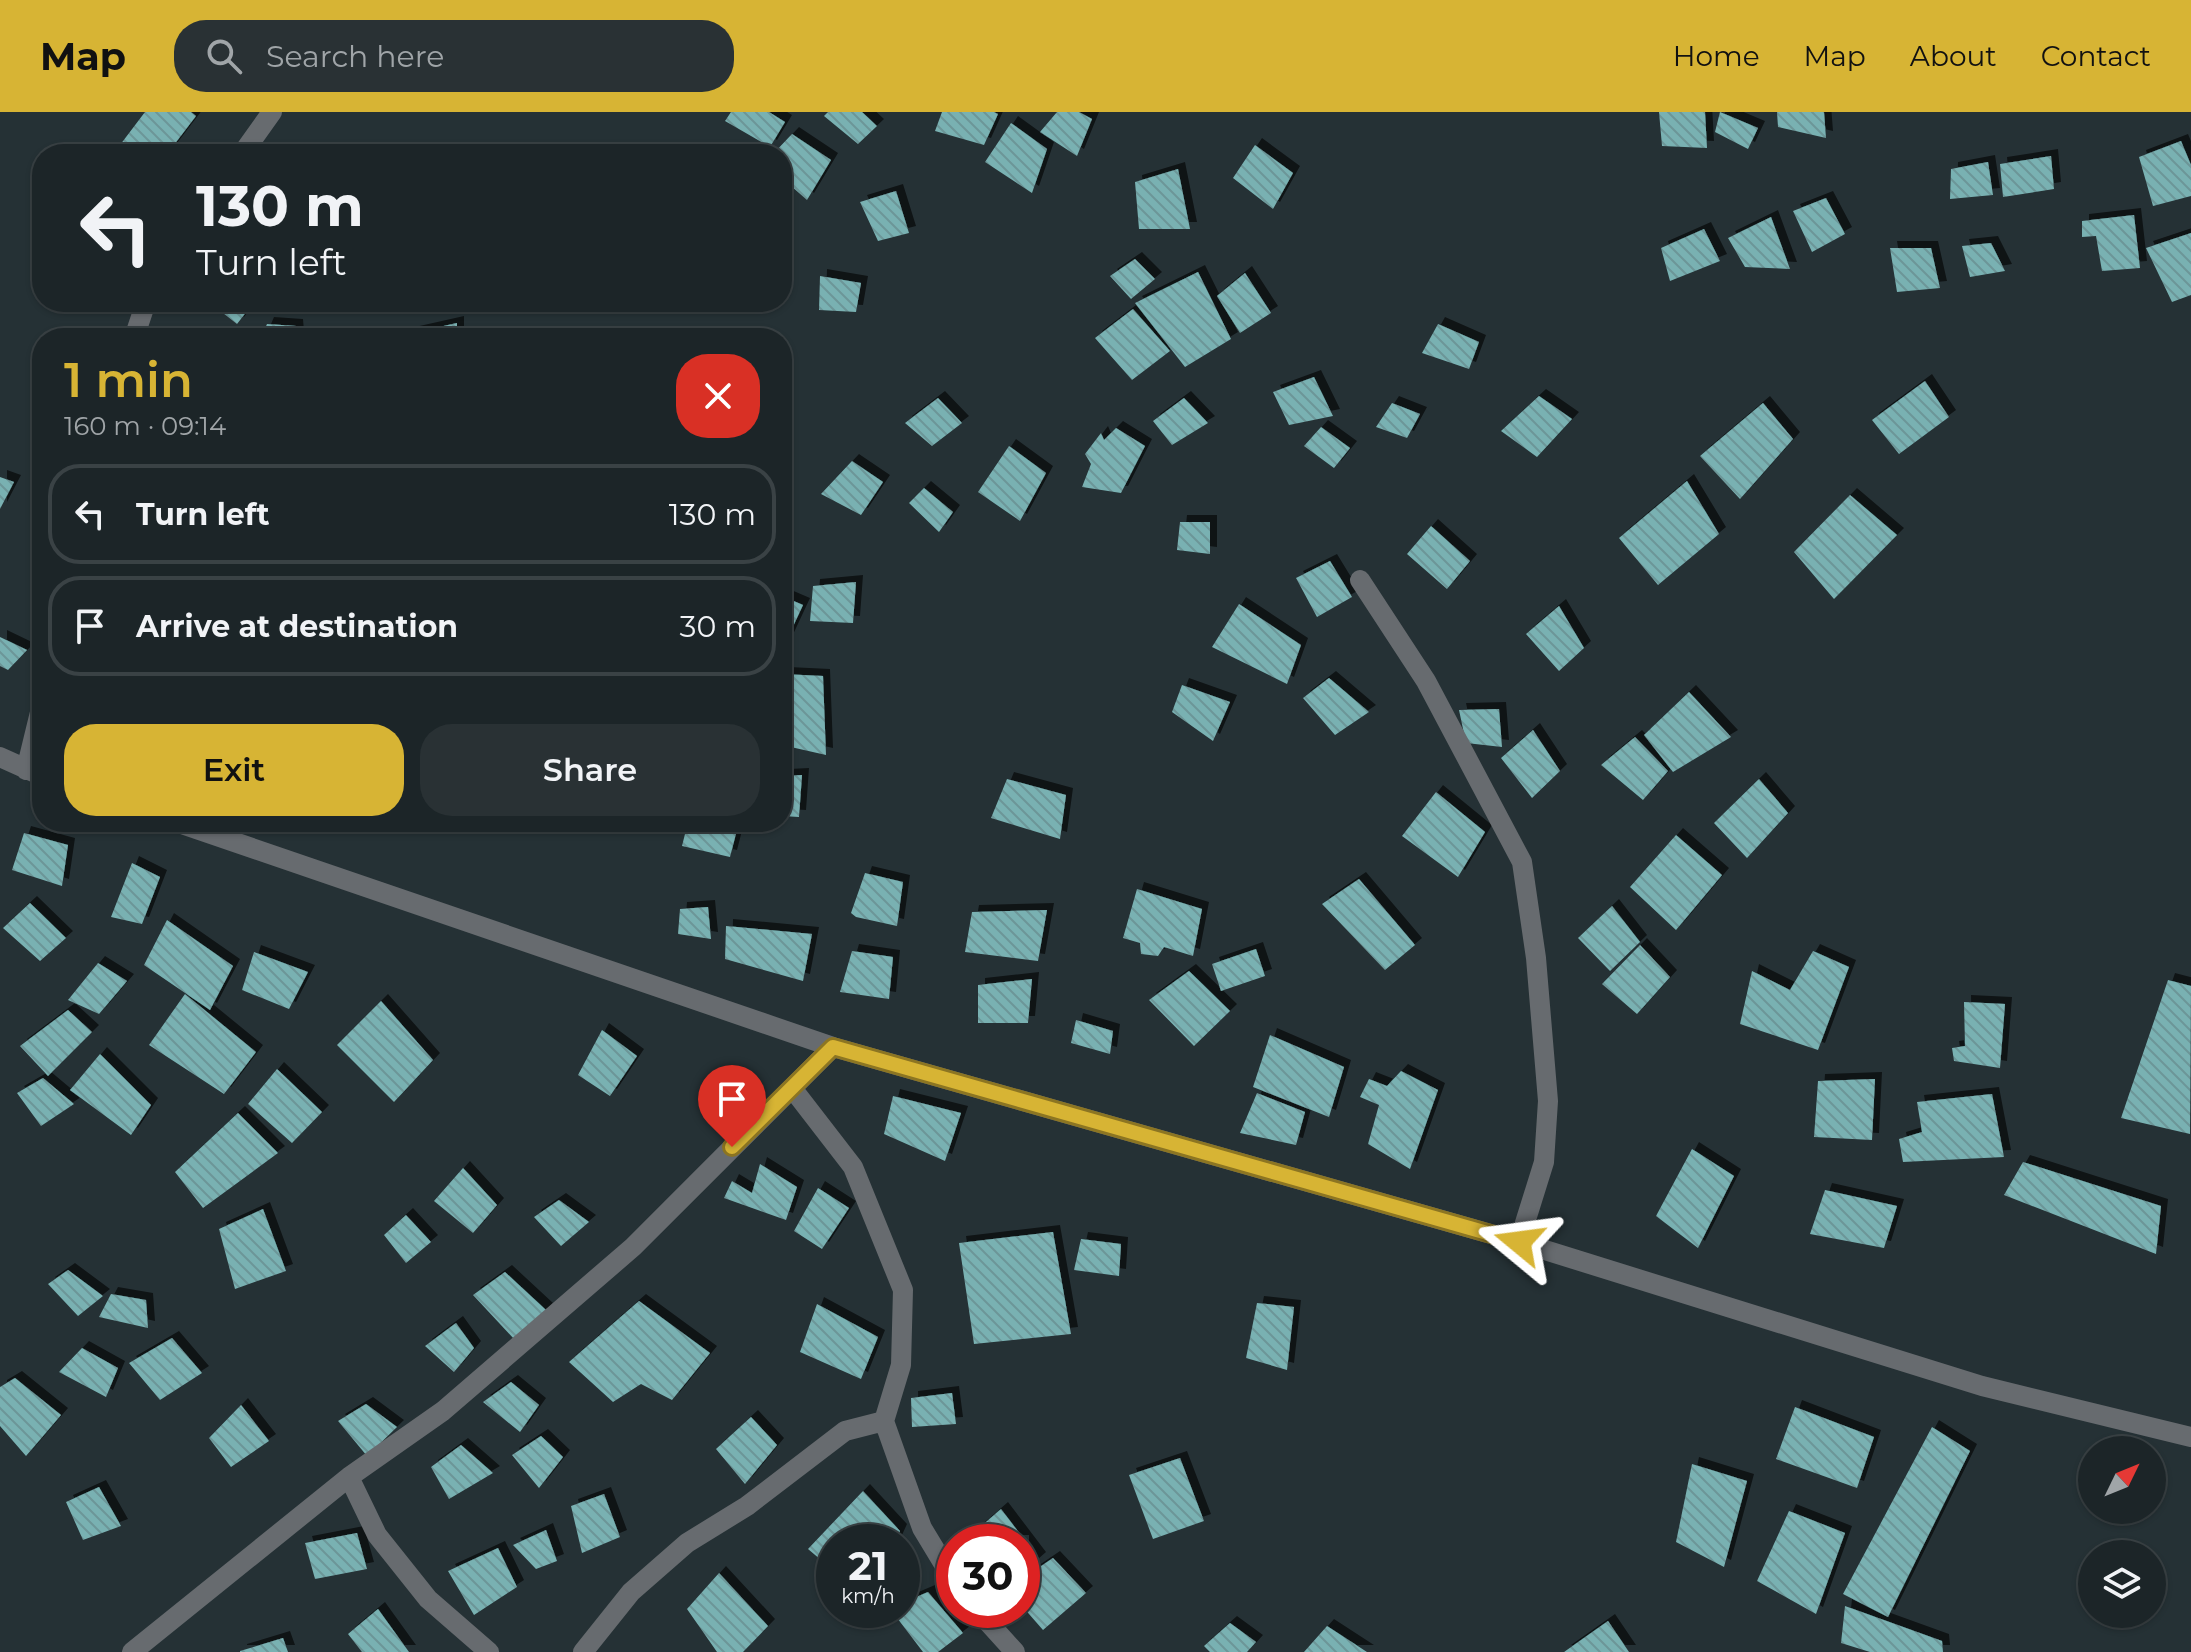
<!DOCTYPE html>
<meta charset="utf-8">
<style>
body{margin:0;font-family:Montserrat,sans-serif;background:#293134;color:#f1f3f6;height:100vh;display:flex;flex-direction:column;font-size:30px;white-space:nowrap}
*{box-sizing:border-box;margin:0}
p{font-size:26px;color:#a0a5a8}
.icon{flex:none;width:44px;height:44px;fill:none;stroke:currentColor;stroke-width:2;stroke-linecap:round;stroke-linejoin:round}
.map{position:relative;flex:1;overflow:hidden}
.sheet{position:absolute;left:32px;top:216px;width:760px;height:504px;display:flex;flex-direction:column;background:#1c2528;border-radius:32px;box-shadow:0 2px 6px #0004,0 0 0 2px #3a4245}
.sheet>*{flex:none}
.guide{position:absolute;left:32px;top:32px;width:760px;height:168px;border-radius:32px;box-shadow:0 2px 6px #0004,0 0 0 2px #3a4245;background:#1c2528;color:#f1f3f6;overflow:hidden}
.needle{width:52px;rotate:47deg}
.tools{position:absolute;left:2078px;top:1324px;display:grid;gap:16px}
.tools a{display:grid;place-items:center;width:88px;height:88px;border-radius:50%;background:#1c2528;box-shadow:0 2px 6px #0004,0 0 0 2px #3a4245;font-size:40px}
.speed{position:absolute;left:816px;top:1412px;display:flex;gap:16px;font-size:40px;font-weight:700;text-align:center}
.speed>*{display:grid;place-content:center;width:104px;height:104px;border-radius:50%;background:#1c2528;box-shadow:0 2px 6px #0004,0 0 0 2px #3a4245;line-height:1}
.speed small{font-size:20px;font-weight:400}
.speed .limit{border:12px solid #d22;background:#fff;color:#111}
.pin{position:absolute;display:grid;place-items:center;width:68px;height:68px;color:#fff;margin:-82px -34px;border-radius:50% 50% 50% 0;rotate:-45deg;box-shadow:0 0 8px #0007}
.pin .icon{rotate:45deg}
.me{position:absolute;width:88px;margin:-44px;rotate:286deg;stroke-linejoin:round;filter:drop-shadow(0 0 6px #0008)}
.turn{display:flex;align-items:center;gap:28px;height:168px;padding:0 32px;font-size:36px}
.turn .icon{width:104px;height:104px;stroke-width:2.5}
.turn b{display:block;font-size:56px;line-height:68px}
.round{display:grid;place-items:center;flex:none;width:84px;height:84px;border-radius:32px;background:#293134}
.summary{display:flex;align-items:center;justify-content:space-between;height:136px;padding:0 32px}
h1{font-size:48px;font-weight:600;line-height:60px;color:#d7b434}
.action{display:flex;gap:16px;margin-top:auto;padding:16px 32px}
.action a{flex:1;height:92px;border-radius:32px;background:#d7b434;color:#111;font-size:32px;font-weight:600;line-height:92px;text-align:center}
.action a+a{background:#293134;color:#f1f3f6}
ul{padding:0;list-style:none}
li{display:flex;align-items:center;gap:24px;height:100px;margin:0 16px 12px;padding:0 16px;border:4px solid #3a4245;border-radius:32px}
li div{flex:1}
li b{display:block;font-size:30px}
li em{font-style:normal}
header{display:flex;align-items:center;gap:48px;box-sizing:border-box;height:112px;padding:0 40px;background:#d7b434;color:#111}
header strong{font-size:38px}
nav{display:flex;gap:44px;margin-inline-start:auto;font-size:28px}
.search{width:560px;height:72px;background:#293134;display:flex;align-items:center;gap:20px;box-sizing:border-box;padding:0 28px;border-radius:32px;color:#a0a5a8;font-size:30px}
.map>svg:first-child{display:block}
</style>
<header>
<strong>Map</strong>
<div class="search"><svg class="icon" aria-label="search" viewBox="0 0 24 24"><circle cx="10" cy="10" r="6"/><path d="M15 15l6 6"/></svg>Search here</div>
<nav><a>Home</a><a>Map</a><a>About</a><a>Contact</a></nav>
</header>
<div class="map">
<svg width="2191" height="1540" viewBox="0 0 2191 1540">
<defs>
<pattern id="building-back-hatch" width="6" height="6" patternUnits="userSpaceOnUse" patternTransform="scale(2)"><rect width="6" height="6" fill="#79b1b2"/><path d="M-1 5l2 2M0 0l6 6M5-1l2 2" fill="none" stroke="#6c9698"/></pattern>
<filter id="shadow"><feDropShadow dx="7" dy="-7" stdDeviation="0" flood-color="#0009"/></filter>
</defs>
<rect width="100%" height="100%" fill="#253135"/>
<path fill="url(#building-back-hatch)" filter="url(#shadow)" d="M145,0H191L196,4L167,42H137L120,33Z
M731,0H769L785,10L770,35L725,9Z
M828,0H862L877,14L858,32L824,4Z
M942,0H994L998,2L984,33L935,19Z
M1057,0H1079L1092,7L1077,44L1040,20Z
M1659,0H1705L1707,36L1662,34Z
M1720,0L1758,16L1748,37L1715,20Z
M1777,0H1824L1826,26L1778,15Z
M1011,11L1047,37L1032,81L985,50Z
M792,22L831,48L807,88L782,66V42H773Z
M2181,29L2191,53V84L2153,94L2139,45Z
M1255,33L1293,61L1273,97L1233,66Z
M2051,44L2054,77L2003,85L2000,52Z
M1988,50L1993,83L1950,87L1951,57Z
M1178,57L1190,117H1139L1135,70Z
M896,79L909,121L878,129L860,90Z
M1826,86L1845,122L1812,140L1793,99Z
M2134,103L2140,156L2102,159L2096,124L2082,125V109Z
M1771,105L1790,157L1745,155L1728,126Z
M1704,117L1720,149L1670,169L1661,136Z
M2191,121V183L2172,190L2146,136Z
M1991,131L2005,159L1970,165L1962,134Z
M1890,136H1931L1940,176L1897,180Z
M1135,147L1155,167L1131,187L1110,164Z
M1198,160L1231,227L1185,255L1135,191Z
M1245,161L1271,201L1240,221L1217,184Z
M820,164L861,171L856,200L819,198Z
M209,190H254L237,212Z
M1133,197L1170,239L1132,268L1095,226Z
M457,211V226H408V222Z
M267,212L296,214L297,226H261Z
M1438,212L1479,230L1469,257L1422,241Z
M1314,265L1333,304L1289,313L1273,280Z
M1925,269L1949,305L1899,342L1872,308Z
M1539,284L1572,307L1537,345L1501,319Z
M938,286L962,311L932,334L905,311Z
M1184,286L1208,311L1172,333L1153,309Z
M1392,291L1420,302L1407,326L1376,315Z
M1763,291L1793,327L1740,387L1700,344Z
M1321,315L1350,336L1334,356L1304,334Z
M1116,316L1145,334L1121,381L1082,375L1091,352L1085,342L1101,321L1104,328Z
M1009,334L1046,361L1020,409L978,380Z
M852,349L883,370L861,403L821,382Z
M0,365L14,370L0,397Z
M1687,369L1719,422L1658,473L1619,426Z
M924,376L953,400L939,420L909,391Z
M1850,383L1897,423L1834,487L1794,440Z
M1180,410H1210V442L1177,438Z
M1431,414L1470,449L1447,477L1407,442Z
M1330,449L1352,485L1317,505L1296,466Z
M856,470L853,511L810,509L813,474Z
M782,484L803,493L782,538Z
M1239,492L1301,533L1287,572L1212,535Z
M1559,494L1584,536L1559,559L1526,522Z
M0,525L27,538L8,558L0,554Z
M782,562L823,564L826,643L782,633Z
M1329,566L1369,600L1335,623L1303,586Z
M1182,573L1230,590L1213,629L1172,600Z
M1689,580L1731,625L1673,660L1644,623Z
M1499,597L1502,635L1466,631L1459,598Z
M1533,618L1560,659L1532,686L1501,646Z
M1635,625L1668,659L1643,688L1601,653Z
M802,663L799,705L782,704V664Z
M1007,667L1066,683L1060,727L991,706Z
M1759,667L1788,701L1747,746L1714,711Z
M1436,680L1485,720L1458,765L1402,724Z
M544,710H591V720L544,714Z
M688,710H739L730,745L682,734Z
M24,721L68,733L62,774L12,758Z
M1676,723L1722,763L1676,818L1630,775Z
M132,751L160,765L142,812L111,805Z
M865,761L903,770L897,814L856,805L851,801Z
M1359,767L1415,833L1385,858L1322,792Z
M1137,777L1202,797L1193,844L1164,835L1158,844L1141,842L1140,831L1123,826Z
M30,791L66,826L40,849L3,816Z
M1612,794L1640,830L1610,859L1578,826Z
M708,795L711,827L678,822L680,797Z
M1047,798L1038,849L965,840L972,800Z
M167,808L233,854L210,898L144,853Z
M726,814L812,822L803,869L725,847Z
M1640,833L1670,865L1637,902L1602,872Z
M1256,837L1265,864L1221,879L1212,852Z
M852,839L893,845L889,887L840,880Z
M1813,839L1849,855L1818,938L1740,912L1752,859L1790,878Z
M254,840L308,860L289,897L242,878Z
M98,851L127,869L99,902L68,888Z
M1189,859L1230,899L1194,934L1149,888Z
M1032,867L1028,911H978V873Z
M2168,868L2191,874L2190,1022L2121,1006Z
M185,882L256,940L224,982L149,933Z
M381,889L433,948L394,990L337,933Z
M1964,890L2005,892L2000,956L1954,949L1952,936L1965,934Z
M68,898L92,920L48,964L20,934Z
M1076,908L1113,919L1110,942L1071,931Z
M602,918L637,944L610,984L578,963Z
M1270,923L1344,955L1329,1005L1253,975Z
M100,942L151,993L131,1023L70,978Z
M277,957L322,1000L292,1031L248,992Z
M1401,959L1438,978L1410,1057L1368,1032L1379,993L1360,985L1369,967L1387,974Z
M43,966L74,992L41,1014L17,981Z
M1875,967L1872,1028L1814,1025L1818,969Z
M1257,981L1305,1000L1296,1033L1240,1021Z
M1992,982L2004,1045L1903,1050L1899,1027L1922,1020L1917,990Z
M893,984L961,1001L945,1049L884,1022Z
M238,1001L278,1041L203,1096L175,1060Z
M1692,1037L1734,1064L1698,1136L1656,1104Z
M2023,1050L2161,1094L2156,1142L2004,1083Z
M760,1052L797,1075L786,1108L724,1086L732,1069L752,1081Z
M463,1056L497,1093L473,1121L434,1089Z
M818,1076L849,1096L822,1137L794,1119Z
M1825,1078L1897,1094L1884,1136L1810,1122Z
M559,1088L589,1110L561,1134L534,1105Z
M263,1097L286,1159L235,1177L219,1117Z
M406,1103L431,1130L406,1151L384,1123Z
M1053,1120L1071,1222L974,1232L959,1131Z
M1081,1127L1121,1132L1119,1164L1074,1158Z
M68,1158L103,1184L78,1204L48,1172Z
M505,1160L546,1198L515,1228L473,1183Z
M111,1182L146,1188L148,1216L99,1205Z
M639,1189L710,1241L672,1288L641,1272L613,1290L569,1250Z
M1257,1191L1294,1195L1287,1258L1246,1246Z
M817,1192L878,1225L861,1267L800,1240Z
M456,1211L474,1236L454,1260L425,1234Z
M172,1226L202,1261L160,1288L129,1251Z
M82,1236L118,1256L106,1285L59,1260Z
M15,1266L61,1303L26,1344L0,1314V1275Z
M511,1270L539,1293L520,1320L483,1290Z
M952,1281L956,1312L912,1315L911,1286Z
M366,1292L397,1315L367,1344L338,1309Z
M241,1293L269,1329L231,1355L209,1326Z
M1795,1295L1874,1325L1857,1376L1776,1347Z
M751,1305L777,1333L745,1372L716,1337Z
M1932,1315L1970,1339L1888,1505L1843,1482Z
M541,1324L563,1345L539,1376L512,1343Z
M461,1333L493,1361L449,1387L431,1355Z
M1180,1346L1204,1409L1153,1427L1129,1363Z
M1692,1352L1747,1369L1724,1455L1676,1430Z
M99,1375L121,1414L83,1428L66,1390Z
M863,1379L900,1419L895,1430H834V1459L808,1437Z
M604,1382L620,1425L582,1441L571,1394Z
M1001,1397L1039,1447L1022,1462V1430H963Z
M1789,1399L1845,1421L1816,1502L1757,1469Z
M546,1418L557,1449L536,1457L513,1433Z
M357,1421L367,1457L315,1467L305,1431Z
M498,1436L517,1475L474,1503L448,1459Z
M1053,1446L1086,1481L1043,1518L1022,1494V1467Z
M719,1461L768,1514L743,1540H717L687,1497Z
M928,1480L963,1521L938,1540H923L891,1498H902V1491Z
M1845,1494L1942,1529L1943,1540H1870L1841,1531Z
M378,1497L409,1540H362L348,1522Z
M1608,1509L1629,1540H1564Z
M1230,1511L1256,1530L1247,1540H1210L1204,1534Z
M1327,1514L1367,1540H1304Z
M283,1526L288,1540H240V1539Z"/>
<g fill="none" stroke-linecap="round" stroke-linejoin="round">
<path stroke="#676b6f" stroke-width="20" d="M242,42L272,0
M134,226L146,190
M1360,468L1426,569L1522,750L1536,846L1548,989L1544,1050L1519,1130
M0,645L42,664
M26,658L42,592
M176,710L833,935L1519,1130L1982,1274L2191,1325
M884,1309L922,1416L954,1469
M349,1365L377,1423L428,1487L489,1540
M977,1498L1015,1540
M132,1540L349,1365L443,1299L633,1135L833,935
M583,1540L631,1480L687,1431L747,1394L845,1319L884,1309L901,1253L903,1178L853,1055L792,976"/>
</g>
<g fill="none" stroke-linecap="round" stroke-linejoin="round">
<g stroke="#8c7522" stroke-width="20">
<path id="route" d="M732,1035L833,935L1519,1130"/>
</g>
<use href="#route" stroke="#d7b434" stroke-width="14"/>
</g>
</svg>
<div class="tools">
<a><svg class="needle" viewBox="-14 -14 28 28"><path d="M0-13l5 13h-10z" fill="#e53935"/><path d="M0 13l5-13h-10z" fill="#a0a5a8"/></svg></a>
<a><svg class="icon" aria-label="layers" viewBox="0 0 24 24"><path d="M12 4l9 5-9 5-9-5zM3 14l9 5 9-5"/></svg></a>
</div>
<div class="speed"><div>21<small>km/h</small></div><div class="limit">30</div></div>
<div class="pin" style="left:732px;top:1035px;background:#d93025"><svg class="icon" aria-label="arrive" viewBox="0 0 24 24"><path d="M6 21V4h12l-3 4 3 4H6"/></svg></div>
<svg class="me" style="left:1519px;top:1130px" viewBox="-20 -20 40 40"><path d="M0-17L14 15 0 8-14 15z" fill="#d7b434" stroke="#fff" stroke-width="4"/></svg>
<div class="guide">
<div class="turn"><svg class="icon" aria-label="left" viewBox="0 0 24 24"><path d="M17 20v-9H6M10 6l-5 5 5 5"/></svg><div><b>130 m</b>Turn left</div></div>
</div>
<section class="sheet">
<div class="summary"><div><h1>1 min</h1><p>160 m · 09:14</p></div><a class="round" style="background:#d93025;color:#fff"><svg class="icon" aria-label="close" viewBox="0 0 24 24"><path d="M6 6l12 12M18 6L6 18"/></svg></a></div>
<ul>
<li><svg class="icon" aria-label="left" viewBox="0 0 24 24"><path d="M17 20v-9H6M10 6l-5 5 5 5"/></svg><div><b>Turn left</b></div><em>130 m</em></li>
<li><svg class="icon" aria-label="arrive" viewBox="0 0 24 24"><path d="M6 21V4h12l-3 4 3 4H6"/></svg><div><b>Arrive at destination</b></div><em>30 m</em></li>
</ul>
<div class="action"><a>Exit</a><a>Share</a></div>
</section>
</div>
